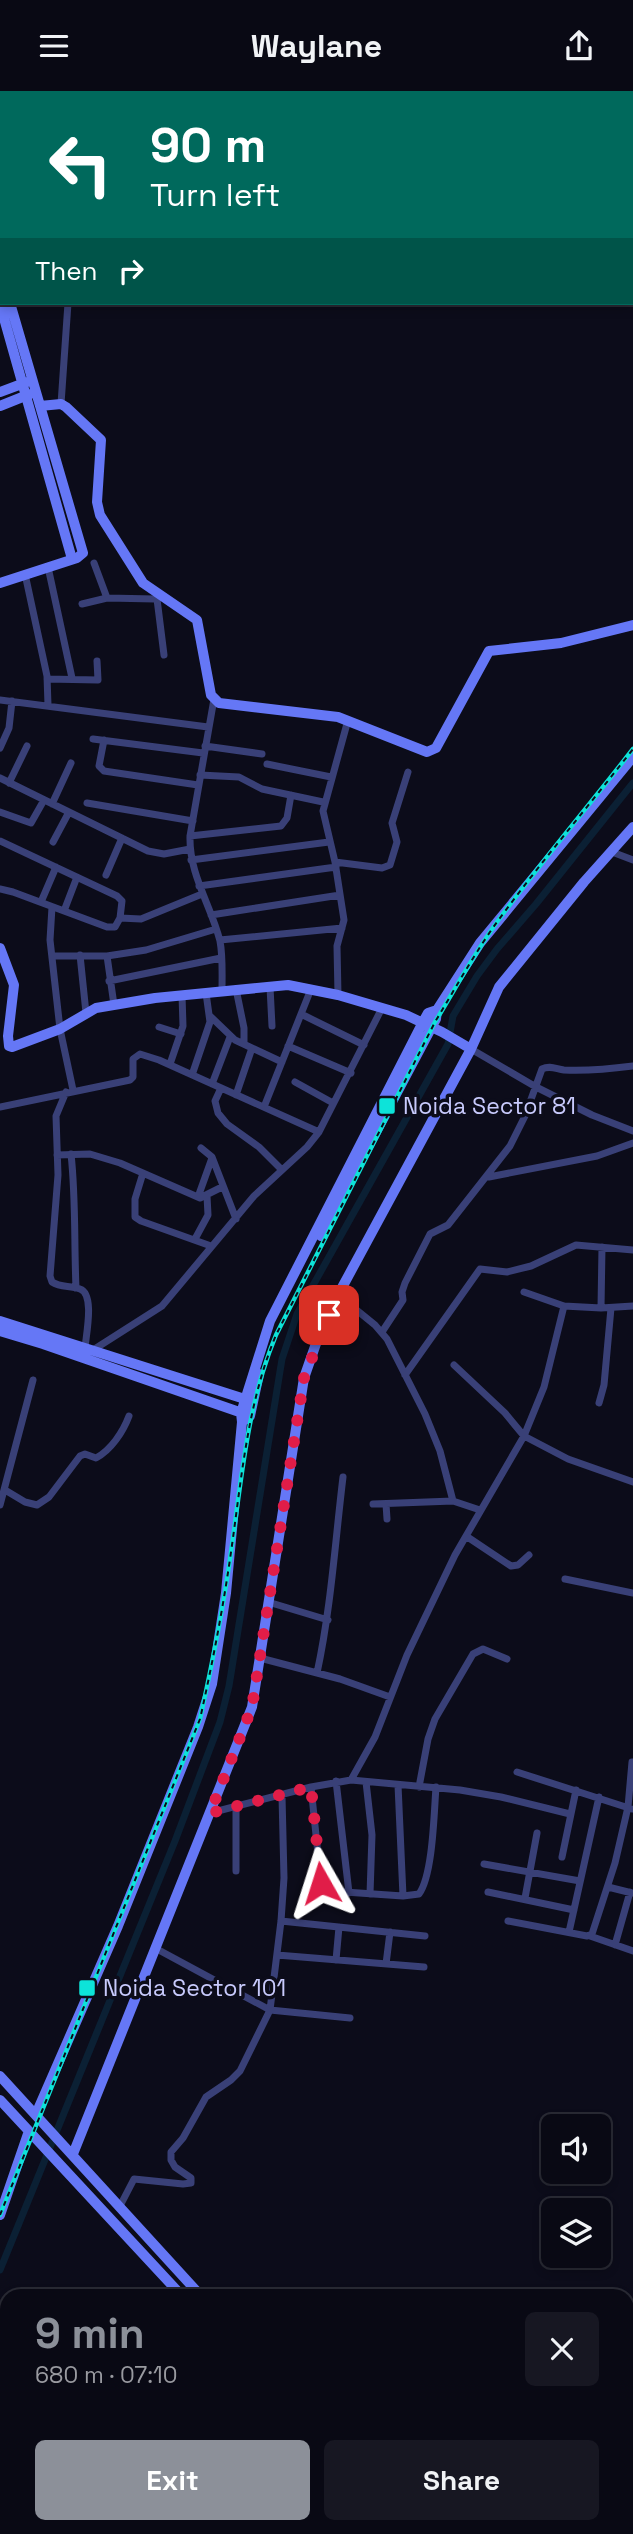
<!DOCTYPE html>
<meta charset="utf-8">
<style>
body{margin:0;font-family:"Space Grotesk",sans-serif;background:#171722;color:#f1f3f6;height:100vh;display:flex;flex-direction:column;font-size:26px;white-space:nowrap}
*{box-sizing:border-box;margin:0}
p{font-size:23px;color:#999aa0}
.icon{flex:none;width:38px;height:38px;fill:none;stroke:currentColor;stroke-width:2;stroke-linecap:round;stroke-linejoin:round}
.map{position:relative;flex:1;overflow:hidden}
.drawer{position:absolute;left:0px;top:2198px;width:634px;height:245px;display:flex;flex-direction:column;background:#090914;border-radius:21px 21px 0 0;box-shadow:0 4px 10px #0003,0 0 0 2px #292a34}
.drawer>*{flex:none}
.guide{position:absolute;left:0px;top:0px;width:634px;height:214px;box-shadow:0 4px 10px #0003,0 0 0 2px #292a34;background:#00695c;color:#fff;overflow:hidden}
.buttons{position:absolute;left:541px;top:2023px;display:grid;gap:14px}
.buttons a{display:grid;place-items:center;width:70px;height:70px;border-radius:10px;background:#090914;box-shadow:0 4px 10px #0003,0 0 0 2px #292a34;font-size:35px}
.pin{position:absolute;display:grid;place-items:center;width:60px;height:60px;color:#fff;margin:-30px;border-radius:14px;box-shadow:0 4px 10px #0006}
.me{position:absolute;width:77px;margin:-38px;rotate:354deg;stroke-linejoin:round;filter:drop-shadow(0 0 5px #0008)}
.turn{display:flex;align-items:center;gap:24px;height:147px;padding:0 35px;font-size:32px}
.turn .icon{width:91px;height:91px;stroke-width:2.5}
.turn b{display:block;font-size:49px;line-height:60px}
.then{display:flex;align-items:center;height:66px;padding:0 35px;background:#0003;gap:14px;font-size:26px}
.round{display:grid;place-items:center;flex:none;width:74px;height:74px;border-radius:10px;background:#171722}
.head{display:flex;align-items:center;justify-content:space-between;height:119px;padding:0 35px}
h1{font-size:42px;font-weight:600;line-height:52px;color:#8c9099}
.primary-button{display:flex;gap:14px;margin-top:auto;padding:14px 35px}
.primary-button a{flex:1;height:80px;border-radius:10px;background:#8c9099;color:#fff;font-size:28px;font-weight:600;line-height:80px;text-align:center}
.primary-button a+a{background:#171722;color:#f1f3f6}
header{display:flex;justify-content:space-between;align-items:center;height:91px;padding:0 35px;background:#090914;font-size:32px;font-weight:600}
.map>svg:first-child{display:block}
</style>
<header><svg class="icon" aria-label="menu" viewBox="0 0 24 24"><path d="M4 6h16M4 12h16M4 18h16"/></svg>Waylane<svg class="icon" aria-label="share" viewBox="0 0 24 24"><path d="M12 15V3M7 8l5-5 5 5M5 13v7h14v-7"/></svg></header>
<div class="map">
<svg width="633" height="2443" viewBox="0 0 633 2443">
<rect width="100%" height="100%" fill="#0c0c1a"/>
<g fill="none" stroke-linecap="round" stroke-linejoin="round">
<path stroke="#0b2034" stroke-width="7" d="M0,2179L175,1750L220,1631L229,1595L282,1268L297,1223L448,953L453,925L477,885L497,858L536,813L633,692"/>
<path stroke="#394077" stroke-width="7" d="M316,0L317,2
M262,1L266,0
M123,2V0
M425,2L428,0
M61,313L68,212
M94,472L107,507
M48,476L72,587
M25,483L47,585L48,614
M157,508L164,564
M82,513L107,507L155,508L162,505
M47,588L98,589L97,570
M214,608L190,745C189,784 211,814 220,850C223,866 222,884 222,900
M0,609L208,636
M93,648L203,662
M104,649L99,675L104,680L198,694
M205,655L262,663
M0,657L9,637L12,610
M267,673L331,686
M200,684L239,686L262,698L323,711
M0,687L148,760L164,763L190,758
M9,692L27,655
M87,712L193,730
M52,713L71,672
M0,721L31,732L44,709
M190,745L281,735L287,727L291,704
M0,750L117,805L122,810L120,827L115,836H107L13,801L0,798
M53,751L69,721
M612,761L633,769
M191,769L329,751
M335,771L382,777L390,774L397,751L392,732L408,681
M106,784L122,747
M199,795L336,776
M41,811L56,776
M52,816L50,849L60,938L73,999
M64,820L77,786
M211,824L340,804
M120,827L141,828L202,803
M220,849L342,837
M80,864L86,922
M53,865H107
M109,890L221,867
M270,896L272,935
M236,898L244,937V953
M338,904L337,855L344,829L335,771L323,720L348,629
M114,914L107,865L146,859L216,838
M301,923L364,954
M210,925L235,949L282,971
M159,936L181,943
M288,955L351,982
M471,958L536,996L592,1024L633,1040
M170,973L183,935L182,904
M192,984L210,931L206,902
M295,991L333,1012
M212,993L230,946
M221,997L215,1010L218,1022L227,1033L259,1056L281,1078
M66,1001L56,1025L58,1084L50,1185L52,1191C61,1197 70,1194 80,1198C95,1203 86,1244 85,1257
M236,1004L252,957
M0,1016L130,989L133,986V968L140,963L159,969L319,1041
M264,1016L311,898
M201,1057L212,1066L236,1128
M71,1063C76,1108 74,1152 76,1197
M57,1064L90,1063L120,1072L200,1107L222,1096
M143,1082L135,1108V1126L141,1130L211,1155
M489,1086L597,1065L633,1052
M198,1106L212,1067
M195,1148L208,1124L207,1105
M602,1156L601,1217L633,1215
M524,1201L564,1215L601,1217
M338,1204L375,1234L387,1248L425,1323L440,1360L453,1410L480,1419
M382,1241L403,1209L402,1201L405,1192L430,1143L448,1134L510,1055L525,1025L542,978C550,974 556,978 564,979C587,980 610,978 633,975
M93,1259L162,1215L254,1105L307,1056L319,1041L382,917
M454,1274L505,1322L524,1345L568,1368L633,1391
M405,1284L480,1178L507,1181L531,1175L576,1154L633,1159
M599,1312L604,1294L611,1217
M5,1399L25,1411L37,1414L49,1406L80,1365L85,1363L96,1367C111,1359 123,1341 129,1325
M373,1413L453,1410
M386,1413L387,1428
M0,1414L33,1289
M466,1445L511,1475L518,1474L529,1464
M565,1488L633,1502
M268,1511L328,1529
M260,1567L340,1588L390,1606
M317,1582C331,1517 335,1452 343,1386
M517,1681L632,1718
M351,1689L375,1646L407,1564L455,1464L524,1345L544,1296L564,1215
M336,1690L349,1802
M366,1691L372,1744L370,1803
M311,1696L321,1792L330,1800L403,1805L398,1694
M419,1696L428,1648L435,1628L473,1563L483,1558L507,1568
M236,1716V1780
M210,1722L311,1696L351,1689L460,1699L501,1706L570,1723
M562,1766L576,1699
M484,1773L580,1790
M608,1796L632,1802
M488,1801L574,1819
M403,1805L419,1803C433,1784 434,1721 436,1696
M525,1807L537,1742
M281,1830L425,1845
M508,1830L587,1845L592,1843L615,1772L628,1716L632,1671
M569,1841L599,1706
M590,1845L633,1860
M615,1854L630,1801
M155,1857L270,1919L350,1927
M277,1864L424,1876
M336,1869L339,1836
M386,1873L390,1841
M120,2115L134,2088L183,2093L191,2092V2087L175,2076L171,2069V2061L183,2047L206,2006L231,1989L240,1980L270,1919L281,1830L284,1787L282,1705"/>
<path stroke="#6577f6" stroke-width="10" d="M0,177L2,183
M0,213L72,468
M0,301L27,291
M0,315L30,303
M40,315L61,313L66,316L101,349L97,411L100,424L143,492L197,529L211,604L219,612L338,626L427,661L436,657L489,560L561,552L633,534
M0,492L77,467L83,462L10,212
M0,857L14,894L8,945L9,955L12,956L60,938L96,917L155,907L288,894L338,904L406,924L442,941L471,958
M321,1145L436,928L437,919L480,852L633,666
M0,1230L251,1310
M0,1240L43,1253L248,1324
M242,1331L250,1325L259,1283
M0,1985L201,2205
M0,2009L182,2205
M36,2023L118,1835L198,1636L212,1593L226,1502L242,1331L241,1322L270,1230L423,931L428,922L437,919
M73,2063L252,1616L304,1287L319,1244L338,1204L471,958L499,896L584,791L633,736
M0,2124L29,2040
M387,2436L391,2443
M407,2436L410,2443
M626,2443L633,2441"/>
<g stroke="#0de3d9" stroke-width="4.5">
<path id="rail" d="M0,2124L200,1628C213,1570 224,1512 232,1454C242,1383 248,1311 276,1244L435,931C455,898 474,863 497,831C540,772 588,716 633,658"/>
</g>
<use href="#rail" stroke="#0c0c1a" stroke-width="2" stroke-dasharray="5" stroke-linecap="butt"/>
</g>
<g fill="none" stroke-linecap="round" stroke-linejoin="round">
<path stroke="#e11d48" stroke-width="12" stroke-dasharray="0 21.6" d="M321,1792L311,1696L210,1722L252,1616L304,1287L329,1224"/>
</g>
<g fill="#0de3d9" stroke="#0c0c1a" stroke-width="2.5">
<rect x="378" y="1006" width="18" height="18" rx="3.5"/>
<rect x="78" y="1888" width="18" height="18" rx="3.5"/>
</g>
<g text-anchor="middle" stroke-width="7" stroke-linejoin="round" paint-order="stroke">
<g font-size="23" fill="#c8cafc" stroke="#0c0c1a" text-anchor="start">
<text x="403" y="1023">Noida Sector 81</text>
<text x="103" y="1905">Noida Sector 101</text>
</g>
</g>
</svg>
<div class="buttons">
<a><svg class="icon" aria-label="sound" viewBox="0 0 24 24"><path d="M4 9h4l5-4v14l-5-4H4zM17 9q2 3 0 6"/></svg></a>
<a><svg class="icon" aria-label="layers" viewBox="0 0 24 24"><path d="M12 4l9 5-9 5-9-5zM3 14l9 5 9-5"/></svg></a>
</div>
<div class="pin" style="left:329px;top:1224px;background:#d93025"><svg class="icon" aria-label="arrive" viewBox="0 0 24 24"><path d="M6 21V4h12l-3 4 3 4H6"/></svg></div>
<svg class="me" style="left:321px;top:1792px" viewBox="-20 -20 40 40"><path d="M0-17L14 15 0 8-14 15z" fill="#e11d48" stroke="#fff" stroke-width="4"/></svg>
<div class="guide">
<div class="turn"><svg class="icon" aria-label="left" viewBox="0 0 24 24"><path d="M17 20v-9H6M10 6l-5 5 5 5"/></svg><div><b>90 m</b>Turn left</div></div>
<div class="then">Then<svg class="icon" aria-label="right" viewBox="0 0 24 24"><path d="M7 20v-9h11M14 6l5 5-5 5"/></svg></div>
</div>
<section class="drawer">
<div class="head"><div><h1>9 min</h1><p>680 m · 07:10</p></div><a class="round"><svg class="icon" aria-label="close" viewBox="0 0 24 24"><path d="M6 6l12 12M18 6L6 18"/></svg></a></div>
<div class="primary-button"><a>Exit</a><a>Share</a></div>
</section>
</div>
